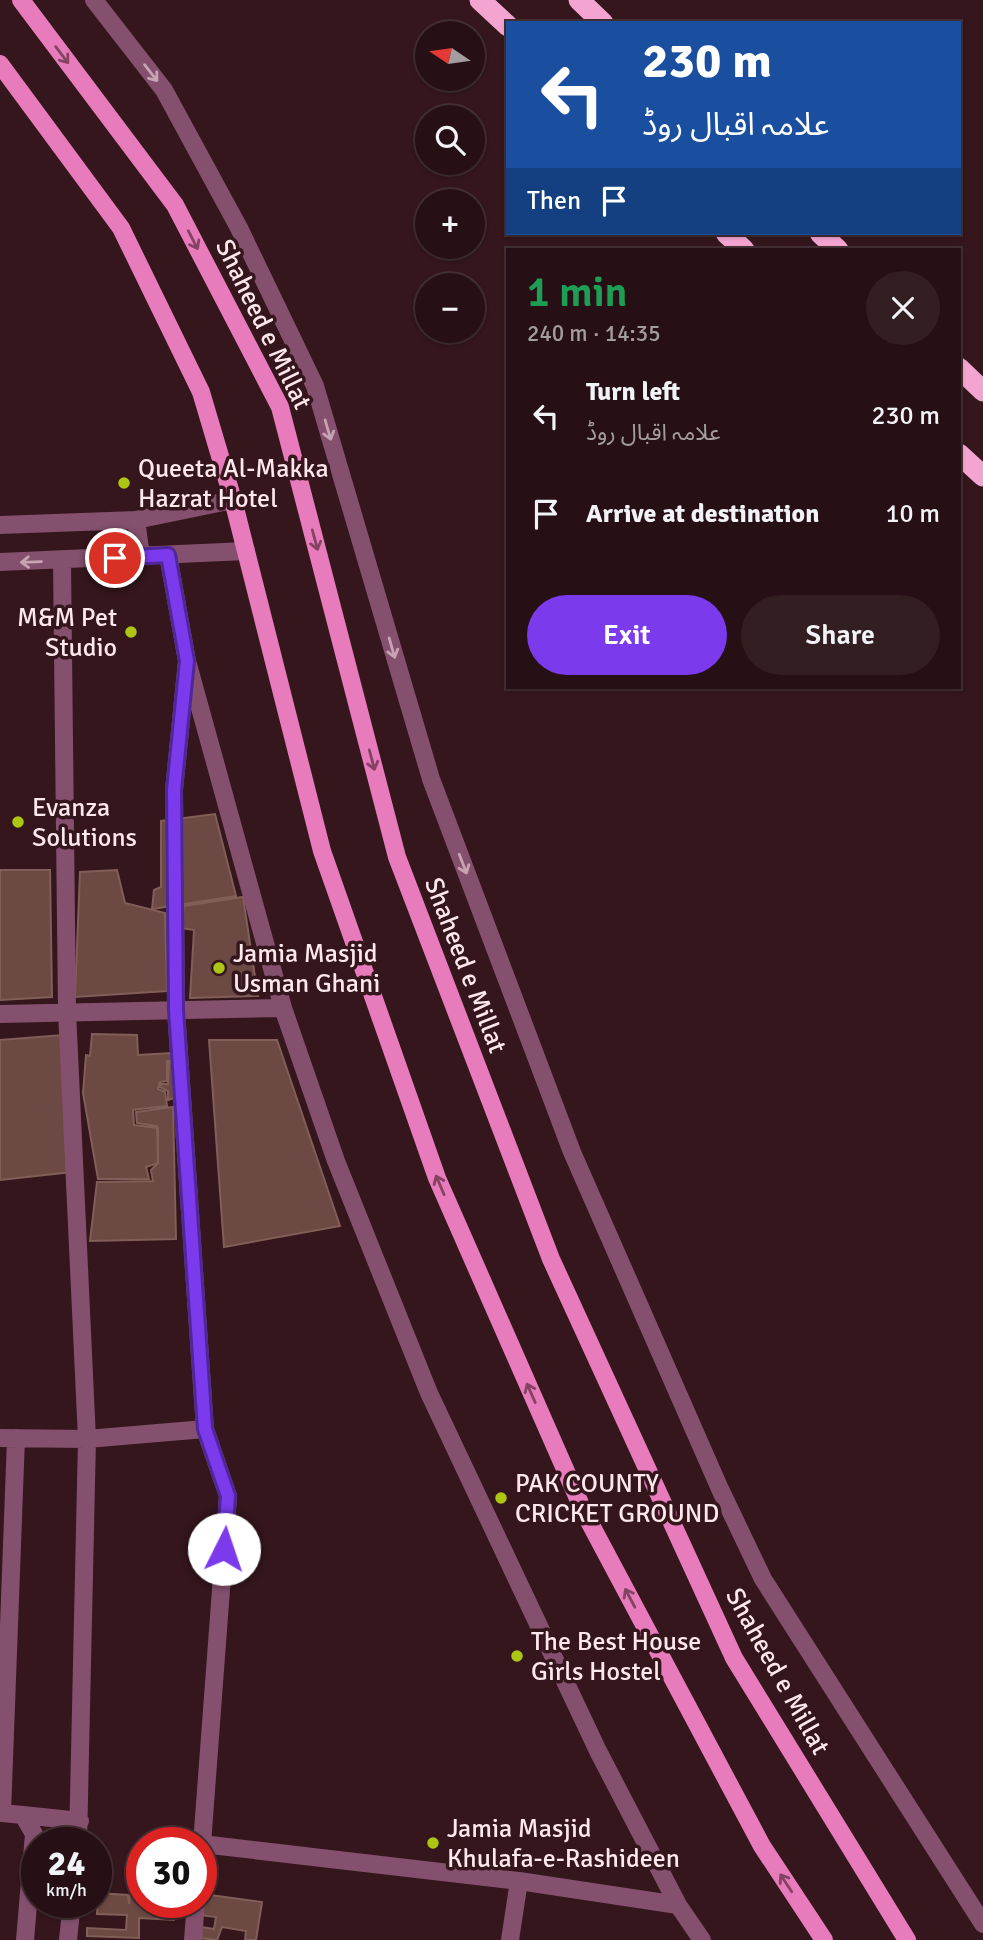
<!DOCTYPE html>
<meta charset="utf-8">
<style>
body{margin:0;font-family:Signika,"Noto Sans Arabic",sans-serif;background:#331e22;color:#f1f3f6;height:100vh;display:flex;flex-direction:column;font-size:26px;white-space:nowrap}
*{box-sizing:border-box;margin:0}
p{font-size:23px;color:#a49da0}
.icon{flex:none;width:38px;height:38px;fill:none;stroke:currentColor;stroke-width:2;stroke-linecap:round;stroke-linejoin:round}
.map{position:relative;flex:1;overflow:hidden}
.side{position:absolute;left:506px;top:248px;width:455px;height:441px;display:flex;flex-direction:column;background:#271015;border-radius:0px;box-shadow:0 2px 5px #0004,0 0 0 2px #433034}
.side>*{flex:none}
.hud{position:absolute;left:506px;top:21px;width:455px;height:214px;border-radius:0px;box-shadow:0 2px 5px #0004,0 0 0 2px #433034;background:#1a4fa0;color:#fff;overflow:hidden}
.needle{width:46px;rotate:283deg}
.tools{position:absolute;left:415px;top:21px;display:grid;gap:14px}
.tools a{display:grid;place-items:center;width:70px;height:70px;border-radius:50%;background:#271015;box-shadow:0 2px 5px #0004,0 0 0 2px #433034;font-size:35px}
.speed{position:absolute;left:21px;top:1827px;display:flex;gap:14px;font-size:35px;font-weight:700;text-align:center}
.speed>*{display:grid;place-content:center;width:91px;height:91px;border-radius:50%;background:#271015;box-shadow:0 2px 5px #0004,0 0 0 2px #433034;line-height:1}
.speed small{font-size:18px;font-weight:400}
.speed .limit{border:10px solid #d22;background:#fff;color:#111}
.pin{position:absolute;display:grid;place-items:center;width:60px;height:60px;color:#fff;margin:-30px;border:4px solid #fff;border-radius:50%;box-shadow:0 2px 7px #0007}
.me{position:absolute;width:77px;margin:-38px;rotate:4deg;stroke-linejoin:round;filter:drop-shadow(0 0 5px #0008)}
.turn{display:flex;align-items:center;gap:24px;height:147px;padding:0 21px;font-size:32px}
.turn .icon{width:91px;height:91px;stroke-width:2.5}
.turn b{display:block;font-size:49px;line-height:60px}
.then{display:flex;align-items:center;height:66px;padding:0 21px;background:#0003;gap:14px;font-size:26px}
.round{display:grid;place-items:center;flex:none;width:74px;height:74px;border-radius:37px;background:#331e22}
.summary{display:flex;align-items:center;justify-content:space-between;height:119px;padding:0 21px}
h1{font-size:42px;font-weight:600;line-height:52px;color:#1e9e55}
.button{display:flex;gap:14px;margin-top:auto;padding:14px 21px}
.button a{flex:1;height:80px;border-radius:42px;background:#7c3aed;color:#fff;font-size:28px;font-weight:600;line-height:80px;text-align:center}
.button a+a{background:#331e22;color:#f1f3f6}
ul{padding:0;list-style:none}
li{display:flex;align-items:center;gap:21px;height:98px;padding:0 21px}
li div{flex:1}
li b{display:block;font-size:26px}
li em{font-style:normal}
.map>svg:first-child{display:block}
</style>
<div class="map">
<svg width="983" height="1940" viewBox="0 0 983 1940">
<rect width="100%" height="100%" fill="#34161c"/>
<path fill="#6c4943" stroke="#825e58" stroke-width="2" d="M215,814L236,896L152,909L154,890L161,887V821Z
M0,870H50L52,997L0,1000Z
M117,870L125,903L165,913L167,991L75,997L80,872Z
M243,897L258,996L190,998L194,930L181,928L184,906Z
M92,1034L137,1035L138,1055L171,1053L173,1061H167V1081L160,1082L158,1089L165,1092L167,1106L133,1110L134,1125L158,1128V1163L146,1167L149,1179H98L83,1093L86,1055L90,1056Z
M63,1035L72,1172L0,1180V1040Z
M209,1040H277L340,1226L224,1247Z
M169,1063H173L174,1098L168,1100V1091L160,1087L161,1084H168Z
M173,1107L176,1239L90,1241L97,1182L153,1181L151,1170L158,1163L157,1126L137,1123L136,1112Z
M98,1893L128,1895L129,1904L130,1895H142V1902H175L174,1920L139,1918V1938L87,1936V1928L126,1930L127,1915L97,1914Z
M203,1894L262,1902L256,1940H245L246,1931L222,1927L217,1940L199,1938L201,1927L214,1929L216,1917L199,1915Z"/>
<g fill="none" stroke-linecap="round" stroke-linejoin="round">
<path stroke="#84506e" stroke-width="18" d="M94,0L164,90L239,228L315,386L431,779L572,1152L720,1489L763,1579L983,1924
M136,520L141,556
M0,525L136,520L233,500
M168,555L187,661L283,1008L336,1161L429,1393L598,1751L678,1905L702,1940
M62,561L67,1011L87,1439L78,1843
M0,562L246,551
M187,661L174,790L176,1010L205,1429L228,1496L202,1844L519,1881L678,1905
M0,1014L283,1008
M0,1438L87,1439L205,1429
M16,1438L2,1813L23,1815L34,1834L25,1940
M23,1815L80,1821
M68,1940L72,1902
M193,1940L196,1902
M510,1940L519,1881"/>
<path stroke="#e87bbc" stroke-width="18" d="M21,0L175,205L280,407L397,857L551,1259L734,1658L907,1940
M0,64L121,228L201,392L233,500L322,851L437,1178L583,1510L762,1846L824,1940"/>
<path stroke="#f3a4d1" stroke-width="21" d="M480,0L508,26
M579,0L603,23
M726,233L744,250
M820,233L838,250
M959,368L983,391
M959,454L983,476"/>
</g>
<defs><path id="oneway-shaft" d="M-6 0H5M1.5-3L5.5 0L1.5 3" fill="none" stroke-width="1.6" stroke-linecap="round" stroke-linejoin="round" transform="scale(1.75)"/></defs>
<g stroke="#854364">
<use href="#oneway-shaft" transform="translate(62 55) rotate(53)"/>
<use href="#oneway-shaft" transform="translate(193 240) rotate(63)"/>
<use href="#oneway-shaft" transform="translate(315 540) rotate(75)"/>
<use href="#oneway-shaft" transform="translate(372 760) rotate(75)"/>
<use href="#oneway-shaft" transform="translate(440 1185) rotate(-113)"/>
<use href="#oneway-shaft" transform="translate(531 1393) rotate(-114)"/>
<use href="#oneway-shaft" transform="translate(630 1598) rotate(-118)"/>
<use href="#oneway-shaft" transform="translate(786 1883) rotate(-123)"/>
</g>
<g stroke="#c8a4b3">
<use href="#oneway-shaft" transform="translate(151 73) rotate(52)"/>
<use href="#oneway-shaft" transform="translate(328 430) rotate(74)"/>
<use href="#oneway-shaft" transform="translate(31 562) rotate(178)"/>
<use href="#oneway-shaft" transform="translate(392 648) rotate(74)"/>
<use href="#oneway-shaft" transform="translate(463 864) rotate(69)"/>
</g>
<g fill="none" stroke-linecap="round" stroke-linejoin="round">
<g stroke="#51269a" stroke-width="18">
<path id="route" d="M115,558L168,555L187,661L174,790L176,1010L205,1429L228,1496L224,1549"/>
</g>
<use href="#route" stroke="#7c3aed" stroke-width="12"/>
</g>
<g fill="#acc612" stroke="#34161c" stroke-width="2.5">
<circle cx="124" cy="483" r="7"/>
<circle cx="131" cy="632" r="7"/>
<circle cx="18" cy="822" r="7"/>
<circle cx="219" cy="968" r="7"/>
<circle cx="501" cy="1498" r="7"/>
<circle cx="517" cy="1656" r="7"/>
<circle cx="433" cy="1843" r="7"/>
</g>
<g text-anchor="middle" stroke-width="7" stroke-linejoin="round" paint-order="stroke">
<g font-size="26" fill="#ffe8ec" stroke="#34161c">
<text transform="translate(264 324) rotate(64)" y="9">Shaheed e Millat</text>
<text transform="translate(466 965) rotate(69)" y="9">Shaheed e Millat</text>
<text transform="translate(778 1671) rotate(61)" y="9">Shaheed e Millat</text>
</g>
<g font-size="26" fill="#ffe8ec" stroke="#34161c" text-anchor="start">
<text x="138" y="477">Queeta Al-Makka<tspan x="138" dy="30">Hazrat Hotel</tspan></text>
<text x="117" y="626" text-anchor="end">M&amp;M Pet<tspan x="117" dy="30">Studio</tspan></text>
<text x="32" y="816">Evanza<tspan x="32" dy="30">Solutions</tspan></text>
<text x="233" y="962">Jamia Masjid<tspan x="233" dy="30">Usman Ghani</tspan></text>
<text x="515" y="1492">PAK COUNTY<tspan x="515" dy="30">CRICKET GROUND</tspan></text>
<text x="531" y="1650">The Best House<tspan x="531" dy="30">Girls Hostel</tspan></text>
<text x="447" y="1837">Jamia Masjid<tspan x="447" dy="30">Khulafa-e-Rashideen</tspan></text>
</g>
</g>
</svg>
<div class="tools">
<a><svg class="needle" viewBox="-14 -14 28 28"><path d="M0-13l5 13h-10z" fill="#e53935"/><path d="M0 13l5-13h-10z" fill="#a49da0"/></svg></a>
<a><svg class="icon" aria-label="search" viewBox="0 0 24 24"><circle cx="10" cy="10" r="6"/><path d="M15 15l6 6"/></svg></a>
<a>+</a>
<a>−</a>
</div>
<div class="speed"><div>24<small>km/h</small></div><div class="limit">30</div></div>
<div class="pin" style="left:115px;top:558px;background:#d93025"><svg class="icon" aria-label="arrive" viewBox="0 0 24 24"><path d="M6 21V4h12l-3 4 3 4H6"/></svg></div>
<svg class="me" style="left:224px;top:1549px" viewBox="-20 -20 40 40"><circle r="19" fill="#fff"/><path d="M0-13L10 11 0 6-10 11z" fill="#7c3aed"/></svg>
<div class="hud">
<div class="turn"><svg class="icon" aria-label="left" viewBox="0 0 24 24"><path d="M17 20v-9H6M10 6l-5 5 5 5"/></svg><div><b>230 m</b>علامہ اقبال روڈ</div></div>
<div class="then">Then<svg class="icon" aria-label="arrive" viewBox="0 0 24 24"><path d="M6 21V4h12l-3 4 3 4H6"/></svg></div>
</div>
<section class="side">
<div class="summary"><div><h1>1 min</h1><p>240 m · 14:35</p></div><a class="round"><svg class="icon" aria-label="close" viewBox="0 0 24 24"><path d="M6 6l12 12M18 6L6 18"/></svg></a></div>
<ul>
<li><svg class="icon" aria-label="left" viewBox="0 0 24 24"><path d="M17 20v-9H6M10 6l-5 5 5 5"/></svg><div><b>Turn left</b><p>علامہ اقبال روڈ</p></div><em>230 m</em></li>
<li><svg class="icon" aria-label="arrive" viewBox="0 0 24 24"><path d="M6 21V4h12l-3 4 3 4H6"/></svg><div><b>Arrive at destination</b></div><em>10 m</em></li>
</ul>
<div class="button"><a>Exit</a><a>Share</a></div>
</section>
</div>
